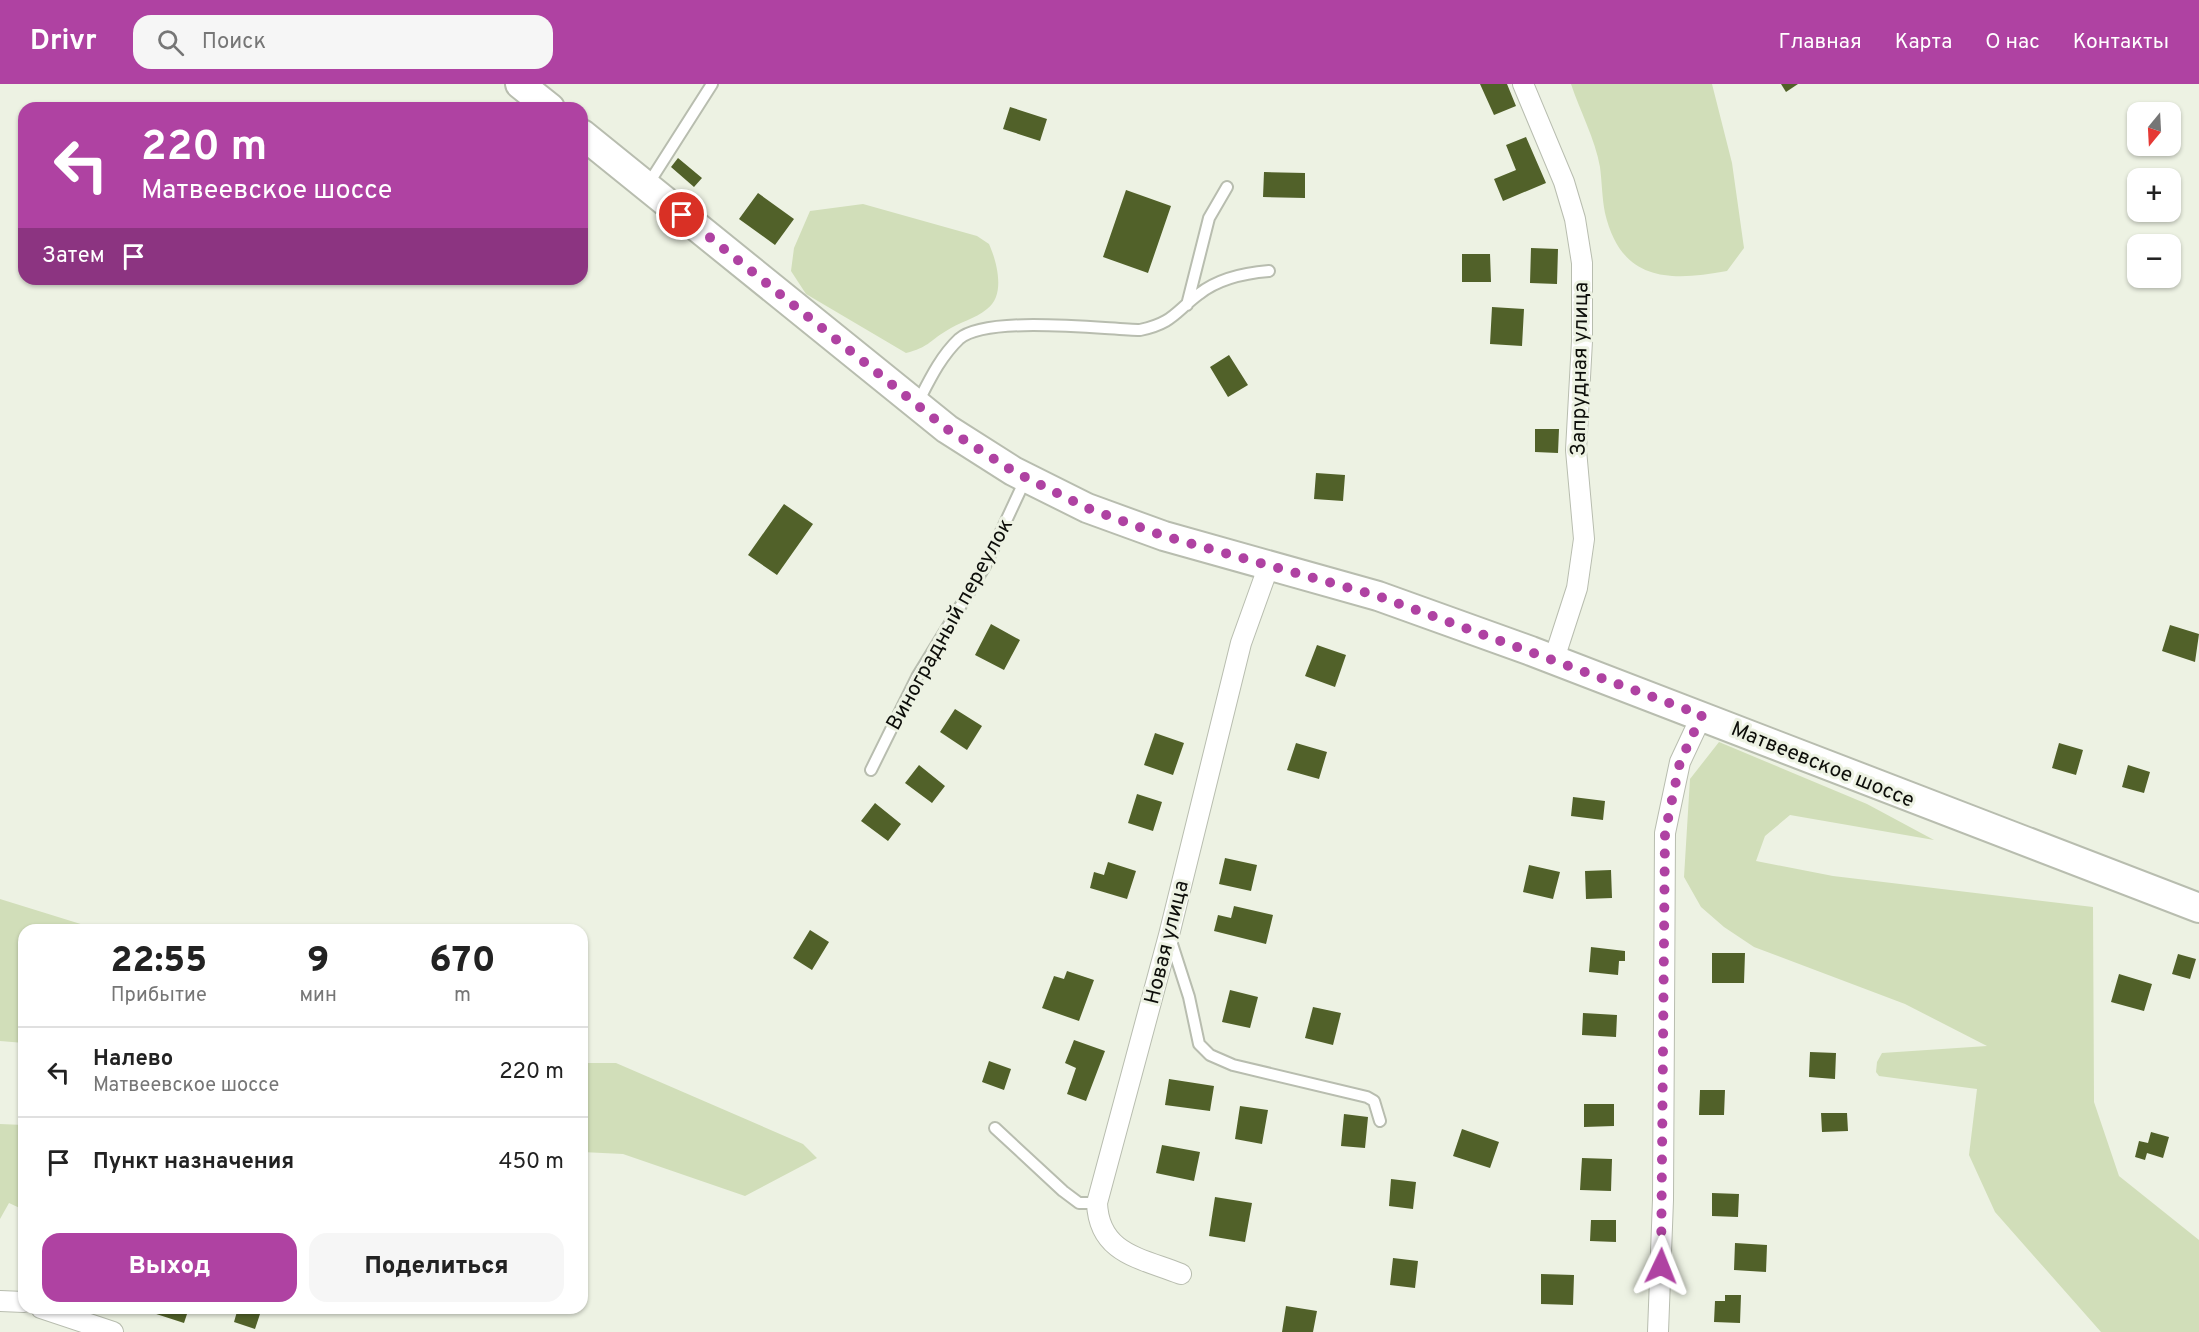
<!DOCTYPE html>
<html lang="ru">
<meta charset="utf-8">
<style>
body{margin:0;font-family:Overpass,sans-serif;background:#f6f6f6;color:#222;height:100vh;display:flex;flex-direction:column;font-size:22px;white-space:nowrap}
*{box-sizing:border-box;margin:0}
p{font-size:20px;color:#767676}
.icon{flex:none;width:33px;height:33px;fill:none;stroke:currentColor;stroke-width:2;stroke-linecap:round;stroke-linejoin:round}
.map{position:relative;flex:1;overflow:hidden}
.panel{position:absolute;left:18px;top:840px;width:570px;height:390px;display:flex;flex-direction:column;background:#fff;border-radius:18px;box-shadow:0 2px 4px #0004}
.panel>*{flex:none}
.top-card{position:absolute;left:18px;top:18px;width:570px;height:183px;border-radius:18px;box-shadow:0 2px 4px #0004;background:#af42a2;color:#fff;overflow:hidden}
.needle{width:39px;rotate:198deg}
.buttons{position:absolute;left:2127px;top:18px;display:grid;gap:12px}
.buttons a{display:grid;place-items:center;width:54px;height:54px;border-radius:12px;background:#fff;box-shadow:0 2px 4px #0004;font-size:30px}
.pin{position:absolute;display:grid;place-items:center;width:51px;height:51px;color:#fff;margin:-26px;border:3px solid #fff;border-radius:50%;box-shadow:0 2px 6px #0007}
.me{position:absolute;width:66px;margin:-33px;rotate:2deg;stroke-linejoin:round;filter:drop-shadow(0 0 4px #0008)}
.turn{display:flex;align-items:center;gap:21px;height:126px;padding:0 24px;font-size:27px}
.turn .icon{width:78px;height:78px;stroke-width:2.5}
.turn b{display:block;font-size:42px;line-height:51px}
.then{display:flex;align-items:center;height:57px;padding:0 24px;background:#0003;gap:12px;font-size:22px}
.eta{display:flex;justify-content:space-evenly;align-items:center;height:102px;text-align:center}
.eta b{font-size:36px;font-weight:800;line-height:42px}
.button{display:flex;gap:12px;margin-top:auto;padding:12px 24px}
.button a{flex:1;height:69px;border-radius:18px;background:#af42a2;color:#fff;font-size:24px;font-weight:800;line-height:69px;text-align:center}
.button a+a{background:#f6f6f6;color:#222}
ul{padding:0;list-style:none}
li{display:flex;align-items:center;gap:18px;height:90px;padding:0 24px;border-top:2px solid #e0e0e0}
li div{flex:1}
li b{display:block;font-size:22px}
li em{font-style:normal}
header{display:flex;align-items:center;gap:36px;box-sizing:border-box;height:84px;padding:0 30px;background:#af42a2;color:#fff}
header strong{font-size:28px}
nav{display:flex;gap:33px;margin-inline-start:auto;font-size:21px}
.search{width:420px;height:54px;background:#f6f6f6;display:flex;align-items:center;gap:15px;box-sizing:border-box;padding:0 21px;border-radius:18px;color:#767676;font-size:22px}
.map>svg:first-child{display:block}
</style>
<header>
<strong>Drivr</strong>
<div class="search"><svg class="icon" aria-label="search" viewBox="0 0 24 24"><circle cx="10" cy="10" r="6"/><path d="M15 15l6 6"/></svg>Поиск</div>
<nav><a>Главная</a><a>Карта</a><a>О нас</a><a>Контакты</a></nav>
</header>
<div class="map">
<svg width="2199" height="1248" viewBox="0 0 2199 1248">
<rect width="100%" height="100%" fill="#edf2e3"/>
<path fill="#d1deb9" d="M1571,0H1712L1732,79L1744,164L1727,187C1668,198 1621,197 1605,129C1602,114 1602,98 1600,83C1595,55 1580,27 1571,0Z
M863,120L977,152L989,160C997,178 1006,211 987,225C975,235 959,238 946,247C928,258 929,263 906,269L806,210L791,187L794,164L810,127Z
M1719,658L1867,720L1934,756L1790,731L1765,752L1756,777L1833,792L2093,823L2094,1018L2119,1092L2199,1156V1248H2101L1995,1128L1969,1071L1977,1005L1879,992L1876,988L1877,978L1882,969L1987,962L1905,920L1754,863L1724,843L1701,823L1684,793L1690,695Z
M0,815L100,846H24V959L0,957Z
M582,979H616L803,1060L817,1074L745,1112L623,1070L582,1068Z
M0,1040L24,1041V1126L9,1119L0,1135Z"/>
<path fill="#516129" d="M1480,0H1507L1516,22L1494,31Z
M1781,0H1798L1786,8Z
M1010,23L1047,35L1040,57L1003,45Z
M1526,53L1546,99L1503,117L1494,95L1516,86L1506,61Z
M678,74L702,94L694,103L671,83Z
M1264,88L1305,89V114L1263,113Z
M1126,106L1171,122L1148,189L1103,173Z
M758,109L794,135L775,161L739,135Z
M1531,164L1558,165L1557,200L1530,199Z
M1462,170H1490L1491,198H1462Z
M1492,223L1524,225L1522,262L1490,260Z
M1229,271L1248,301L1228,313L1210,283Z
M1535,345H1559L1558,369L1535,368Z
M1316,389L1345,391L1343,417L1314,415Z
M784,420L813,440L777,491L748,471Z
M991,540L1020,556L1004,586L975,571Z
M2170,541L2199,550L2195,578L2162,567Z
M1317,561L1346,571L1335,603L1305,592Z
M955,625L982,642L967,666L940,648Z
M1155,649L1184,659L1173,691L1144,681Z
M1296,659L1327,668L1319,695L1287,686Z
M2059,659L2083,666L2076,691L2052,684Z
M919,681L945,702L932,719L905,699Z
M2128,681L2150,688L2144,709L2122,703Z
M1137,710L1162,718L1153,747L1128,739Z
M1573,713L1605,717L1603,736L1571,732Z
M875,719L901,740L888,757L861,737Z
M1225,774L1257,781L1251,807L1219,800Z
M1108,778L1136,787L1127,815L1090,804L1094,788L1104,791Z
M1529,781L1560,788L1553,815L1523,808Z
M1611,786L1612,814L1586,815L1585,787Z
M1234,822L1273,831L1266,860L1214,847L1218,831L1231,834Z
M810,846L829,858L812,886L793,874Z
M1591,863L1625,867V877H1619L1618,891L1589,888Z
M1712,869H1745L1744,899H1712Z
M2178,870L2196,875L2190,895L2172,890Z
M1067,887L1094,896L1079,937L1042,924L1054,892L1064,895Z
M2119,890L2152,900L2144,927L2111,918Z
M1230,906L1258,913L1250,944L1222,938Z
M1313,923L1341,929L1333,961L1305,954Z
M1583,929L1617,931L1616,953L1582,951Z
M1074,956L1105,967L1086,1017L1067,1010L1076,984L1065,979Z
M1810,968L1836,969L1835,995L1809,993Z
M989,977L1011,985L1004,1006L982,998Z
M1169,995L1214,1002L1210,1027L1165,1021Z
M1700,1006H1725L1724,1031H1699Z
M1584,1020H1614V1042L1584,1043Z
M1240,1022L1268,1026L1262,1060L1235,1055Z
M1821,1029H1847L1848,1047L1822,1048Z
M1344,1030L1368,1033L1365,1064L1341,1062Z
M1462,1045L1499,1058L1490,1084L1453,1072Z
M2151,1048L2169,1053L2163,1074L2147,1069L2145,1076L2135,1073L2139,1057L2148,1059Z
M1162,1061L1200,1068L1194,1097L1156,1089Z
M1582,1074L1612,1075L1611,1107L1580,1106Z
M1391,1095L1416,1098L1413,1125L1389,1122Z
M1712,1109L1739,1110L1738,1133L1712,1132Z
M1215,1113L1252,1119L1245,1158L1209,1152Z
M1591,1136H1616V1158L1590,1157Z
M1735,1159L1767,1161L1766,1188L1734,1186Z
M1393,1174L1418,1177L1415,1204L1390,1201Z
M1541,1190L1574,1191L1573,1221L1541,1220Z
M1725,1211H1741L1740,1239L1714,1238L1715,1217H1725Z
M1286,1222L1317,1227L1313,1248H1282Z
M148,1224H189L184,1239L147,1227Z
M238,1224H262L255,1245L234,1238Z"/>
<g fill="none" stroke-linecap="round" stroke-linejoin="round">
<g stroke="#b8bdaf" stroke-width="14">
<path id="lane" d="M647,102L712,0
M1187,221L1209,134L1227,103
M917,320C929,297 940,273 959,255C987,231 1101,245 1140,246C1173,239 1175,228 1199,210C1219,194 1244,189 1269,187
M871,686L917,593L985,482L1026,394
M1171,857L1189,913L1199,960L1210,971L1233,981L1367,1013L1374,1017L1380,1037
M995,1044L1063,1107L1079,1119H1097"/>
</g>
<g stroke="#b8bdaf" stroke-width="22">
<path id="street" d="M1523,0L1564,98L1575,135L1582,179V257L1576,366L1584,455L1577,504L1554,575
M1181,1190C1141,1174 1099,1170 1097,1119L1169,851L1241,559L1269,481
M0,1217L24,1218
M41,1224L113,1248
M1658,1248L1663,1116L1665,749L1680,678L1702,631"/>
</g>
<g stroke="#b8bdaf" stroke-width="32">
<path id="secondary" d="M520,0L550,24
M582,50L947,345L1013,387L1087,424L1164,452L1378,512L1531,567L2199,824"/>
</g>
<use href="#lane" stroke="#fff" stroke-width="10"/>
<use href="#street" stroke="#fff" stroke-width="20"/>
<use href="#secondary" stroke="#fff" stroke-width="28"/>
</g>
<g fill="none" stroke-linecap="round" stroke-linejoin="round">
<path stroke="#af42a2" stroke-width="10" stroke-dasharray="0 18" d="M682,131L947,345L1013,387L1087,424L1164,452L1378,512L1702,631L1680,678L1665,749L1661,1182"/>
</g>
<g text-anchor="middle" stroke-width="6" stroke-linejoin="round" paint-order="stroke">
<g font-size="21" fill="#0d0e0a" stroke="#edf2e3">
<text transform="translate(1579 285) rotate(-89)" y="7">Запрудная улица</text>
<text transform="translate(949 540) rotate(-61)" y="7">Виноградный переулок</text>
<text transform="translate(1823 680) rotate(22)" y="7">Матвеевское шоссе</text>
<text transform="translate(1166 858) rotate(-76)" y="7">Новая улица</text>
</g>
</g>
</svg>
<div class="buttons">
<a><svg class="needle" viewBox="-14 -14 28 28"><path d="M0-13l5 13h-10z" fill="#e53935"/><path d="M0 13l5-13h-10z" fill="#767676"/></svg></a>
<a>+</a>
<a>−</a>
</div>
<div class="pin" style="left:682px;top:131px;background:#d93025"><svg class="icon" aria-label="arrive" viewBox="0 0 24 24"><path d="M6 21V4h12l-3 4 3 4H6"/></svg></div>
<svg class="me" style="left:1661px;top:1182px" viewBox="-20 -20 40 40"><path d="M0-17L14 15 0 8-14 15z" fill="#af42a2" stroke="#fff" stroke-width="4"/></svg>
<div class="top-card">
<div class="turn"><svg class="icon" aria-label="left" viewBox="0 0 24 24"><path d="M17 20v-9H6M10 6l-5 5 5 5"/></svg><div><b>220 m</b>Матвеевское шоссе</div></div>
<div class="then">Затем<svg class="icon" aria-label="arrive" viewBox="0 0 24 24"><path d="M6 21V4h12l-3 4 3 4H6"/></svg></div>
</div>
<section class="panel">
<div class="eta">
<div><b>22:55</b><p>Прибытие</p></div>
<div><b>9</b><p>мин</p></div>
<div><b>670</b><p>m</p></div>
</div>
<ul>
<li><svg class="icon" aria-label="left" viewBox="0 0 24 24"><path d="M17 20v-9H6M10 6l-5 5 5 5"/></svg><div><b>Налево</b><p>Матвеевское шоссе</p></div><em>220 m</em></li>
<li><svg class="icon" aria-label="arrive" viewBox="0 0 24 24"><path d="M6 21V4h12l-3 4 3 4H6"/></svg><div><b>Пункт назначения</b></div><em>450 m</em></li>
</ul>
<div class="button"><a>Выход</a><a>Поделиться</a></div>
</section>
</div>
